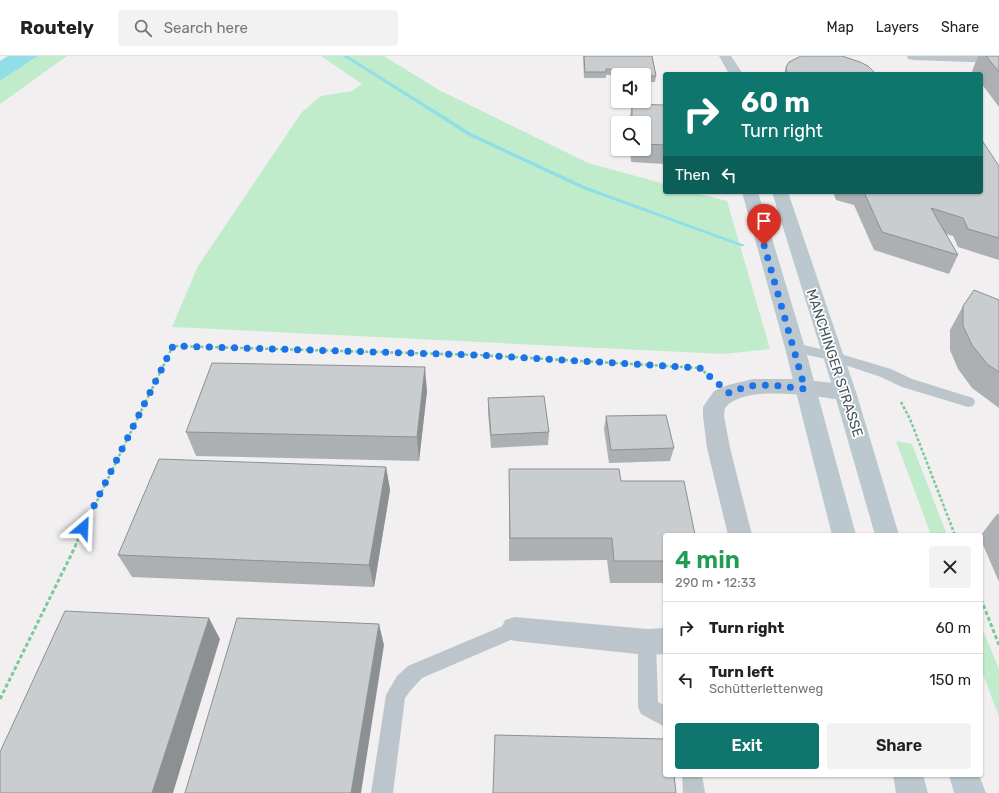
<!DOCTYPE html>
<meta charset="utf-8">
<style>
body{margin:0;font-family:Rubik,sans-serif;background:#f2f2f2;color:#222;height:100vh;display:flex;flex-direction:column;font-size:15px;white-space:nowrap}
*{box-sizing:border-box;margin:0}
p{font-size:13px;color:#767676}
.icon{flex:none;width:22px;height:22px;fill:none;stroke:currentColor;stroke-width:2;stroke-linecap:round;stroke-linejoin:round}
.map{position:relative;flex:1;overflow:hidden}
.details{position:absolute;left:663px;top:477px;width:320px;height:244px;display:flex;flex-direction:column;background:#fff;border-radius:4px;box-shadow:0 1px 3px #0004}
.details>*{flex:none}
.top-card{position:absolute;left:663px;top:16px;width:320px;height:122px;border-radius:4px;box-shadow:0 1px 3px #0004;background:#0f766e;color:#fff;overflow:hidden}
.fabs{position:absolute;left:611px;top:12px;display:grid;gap:8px}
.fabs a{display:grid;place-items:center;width:40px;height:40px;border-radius:4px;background:#fff;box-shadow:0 1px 3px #0004;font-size:20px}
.pin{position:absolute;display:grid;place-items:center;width:34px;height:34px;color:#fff;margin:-41px -17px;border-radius:50% 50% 50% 0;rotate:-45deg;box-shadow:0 0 4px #0007}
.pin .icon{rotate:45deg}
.me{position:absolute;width:44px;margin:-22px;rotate:26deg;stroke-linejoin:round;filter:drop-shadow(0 0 3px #0008)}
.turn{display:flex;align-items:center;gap:14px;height:84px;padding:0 12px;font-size:18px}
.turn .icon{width:52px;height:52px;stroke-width:2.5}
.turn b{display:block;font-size:28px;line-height:34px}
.then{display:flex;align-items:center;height:38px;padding:0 12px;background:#0003;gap:8px;font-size:15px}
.round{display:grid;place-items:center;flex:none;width:42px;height:42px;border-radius:4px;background:#f2f2f2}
.headline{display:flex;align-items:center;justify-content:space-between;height:68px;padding:0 12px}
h1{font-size:24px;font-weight:600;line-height:30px;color:#1e9e55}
.cta{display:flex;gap:8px;margin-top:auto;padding:8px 12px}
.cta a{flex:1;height:46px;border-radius:4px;background:#0f766e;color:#fff;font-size:16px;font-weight:600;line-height:46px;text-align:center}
.cta a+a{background:#f2f2f2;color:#222}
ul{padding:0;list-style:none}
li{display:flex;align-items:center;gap:12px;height:52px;padding:0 12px;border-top:1px solid #e0e0e0}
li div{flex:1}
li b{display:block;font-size:15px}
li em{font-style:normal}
header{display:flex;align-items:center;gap:24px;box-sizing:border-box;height:56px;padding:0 20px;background:#fff;border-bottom:1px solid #e0e0e0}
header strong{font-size:19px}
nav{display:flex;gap:22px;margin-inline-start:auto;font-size:14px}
.search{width:280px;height:36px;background:#f2f2f2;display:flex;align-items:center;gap:10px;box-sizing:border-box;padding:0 14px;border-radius:4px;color:#767676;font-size:15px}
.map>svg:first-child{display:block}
</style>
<header>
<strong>Routely</strong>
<div class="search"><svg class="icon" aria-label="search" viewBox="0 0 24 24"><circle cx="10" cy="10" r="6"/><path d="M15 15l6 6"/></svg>Search here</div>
<nav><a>Map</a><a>Layers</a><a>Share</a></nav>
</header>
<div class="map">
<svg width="999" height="737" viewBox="0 0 999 737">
<rect width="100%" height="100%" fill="#f1efef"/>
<path fill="#c1eccc" d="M38,0H67L0,48V25Z
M321,0H384L439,34L588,107L665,128V136H692L727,145L770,293L723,298L172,271L198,210L302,56L321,40L352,35L362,28Z
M896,385L912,388L947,479H931Z
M981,569L999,613V661L981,613Z"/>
<path fill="#91dfe6" d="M8,0H38L0,25V5Z"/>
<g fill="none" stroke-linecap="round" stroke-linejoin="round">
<path fill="#91dfe6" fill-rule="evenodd" d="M343,0H348L473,78L587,131L745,189L744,190H740L583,133L469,80Z"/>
<path stroke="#7bc898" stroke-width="2.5" stroke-dasharray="3 2" stroke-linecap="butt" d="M901,346L910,363L955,479
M75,490L173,290L478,299L700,312L710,321"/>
<path stroke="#7bc898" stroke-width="3" stroke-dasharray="4 2.5" stroke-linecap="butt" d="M981,543L999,589
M0,643L76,489"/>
<path fill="#bcc5cb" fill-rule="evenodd" d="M795,287L837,297L891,313L912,323L973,342L975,346L973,350L968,351L902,331L881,321L830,304L790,295L788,292L790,289Z
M515,565L522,567L524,573L522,579L422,622L411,634L405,642L393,737H371L386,639L397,620L408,610Z
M647,577L654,580L656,586L658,646L665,650V671L641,658L638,651V586L640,580Z
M682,719H702L705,737H683Z"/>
<path fill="#bcc5cb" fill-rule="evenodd" d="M907,0H999V7L913,4L908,3Z
M753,323H794L845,328L852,331L856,336L852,341L845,344C816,341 744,327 725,352L724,360L730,392L752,479H728L707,392L703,360V351L714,335L728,329Z
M515,561L647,573L665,572V598L647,599L515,585L505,582L501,573L505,564Z"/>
<path fill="#bcc8d0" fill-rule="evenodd" d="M719,0H731L743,18H729Z
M742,136H758L805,292L856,479H832L785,292Z
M772,136H788L856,336L899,479H875L834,336Z
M893,719H923L928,737H896Z
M949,719H979L986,737H954Z"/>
</g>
<path fill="#adb0b3" d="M583,0H652L656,20L655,26H644V19H606V22H584Z
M978,0H999V51L981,27V18H975L972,15Z
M786,11L876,18H784Z
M632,48L665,61V108L631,106L630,93H644V67H629Z
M999,110V204L958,191L953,180L946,178L958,199L949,218L874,194L854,149L836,144L833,136H981Z
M999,244V352L972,332L958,313L950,294V274L963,250Z
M427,335L419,405L196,400L186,376Z
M488,342L549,376L548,389L491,392L488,356Z
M606,360L674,392L670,405L609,407L604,373Z
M386,411L390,434L374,531L132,521L118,499Z
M509,413L621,425L665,479V527H610L607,504L509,505Z
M997,458H999V526L981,484V479Z"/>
<path fill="#8d9092" d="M425,311L427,335L419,405L417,381Z
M386,411L390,434L374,531L369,509Z
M209,562L220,583L173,737H152Z
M379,568L384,589L361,737H351Z"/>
<path fill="#c9cdd0" stroke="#8d9092" d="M584,0H652L656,20H644V19H625L624,14L606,13V16H585Z
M801,0H842L860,6L868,10L876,18H788L787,17L786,11L789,6Z
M986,0H999V16Z
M632,48L664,49L665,61V89L644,88V67H632Z
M981,83L999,110V182L968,173L963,162L931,152L958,199L882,176L864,136H981Z
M974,234L999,244V316L987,308L972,289L963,270V250Z
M212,307L425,311L417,381L186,376Z
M544,340L549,376L491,379L488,342Z
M666,359L674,392L611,394L606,360Z
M159,403L386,411L369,509L118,499Z
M509,413H619L621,425H684L695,479H665V505H614L612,482H510Z
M65,555L209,562L152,737H0V696Z
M237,562L379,568L351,737H185Z
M495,679L665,683V719H674L676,737H493Z"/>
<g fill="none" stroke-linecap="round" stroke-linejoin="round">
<path stroke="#1a73e8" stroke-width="7" stroke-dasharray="0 12.6" d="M83,472L173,290L478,299L700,312L729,337L748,330L772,329L805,333L764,189"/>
</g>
<g text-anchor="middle" stroke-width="3.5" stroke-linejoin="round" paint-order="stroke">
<g font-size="14" fill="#48555b" stroke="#fff">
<text transform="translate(835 307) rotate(72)" y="5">MANCHINGER STRASSE</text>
</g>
</g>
</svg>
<div class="fabs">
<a><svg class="icon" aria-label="sound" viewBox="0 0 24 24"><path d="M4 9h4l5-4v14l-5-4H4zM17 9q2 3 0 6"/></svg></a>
<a><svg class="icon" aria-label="search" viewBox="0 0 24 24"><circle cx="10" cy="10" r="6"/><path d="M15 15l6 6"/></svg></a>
</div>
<div class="pin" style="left:764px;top:189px;background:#d93025"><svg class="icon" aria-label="arrive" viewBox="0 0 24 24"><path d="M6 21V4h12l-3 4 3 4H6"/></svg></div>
<svg class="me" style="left:83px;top:472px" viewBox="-20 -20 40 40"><path d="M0-17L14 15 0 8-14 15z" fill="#1a73e8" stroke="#fff" stroke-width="4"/></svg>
<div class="top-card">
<div class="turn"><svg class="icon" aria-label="right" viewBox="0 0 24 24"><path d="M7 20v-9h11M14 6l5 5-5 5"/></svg><div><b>60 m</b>Turn right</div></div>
<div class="then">Then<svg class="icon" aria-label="left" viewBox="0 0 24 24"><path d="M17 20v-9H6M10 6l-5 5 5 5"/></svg></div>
</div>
<section class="details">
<div class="headline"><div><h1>4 min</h1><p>290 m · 12:33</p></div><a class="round"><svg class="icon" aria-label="close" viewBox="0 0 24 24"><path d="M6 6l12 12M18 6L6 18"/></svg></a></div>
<ul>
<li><svg class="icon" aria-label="right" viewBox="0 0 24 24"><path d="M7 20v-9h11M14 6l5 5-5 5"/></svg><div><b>Turn right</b></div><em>60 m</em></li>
<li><svg class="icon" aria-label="left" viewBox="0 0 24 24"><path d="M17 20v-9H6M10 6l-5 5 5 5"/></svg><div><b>Turn left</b><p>Schütterlettenweg</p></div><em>150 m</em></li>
</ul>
<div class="cta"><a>Exit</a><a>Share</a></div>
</section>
</div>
